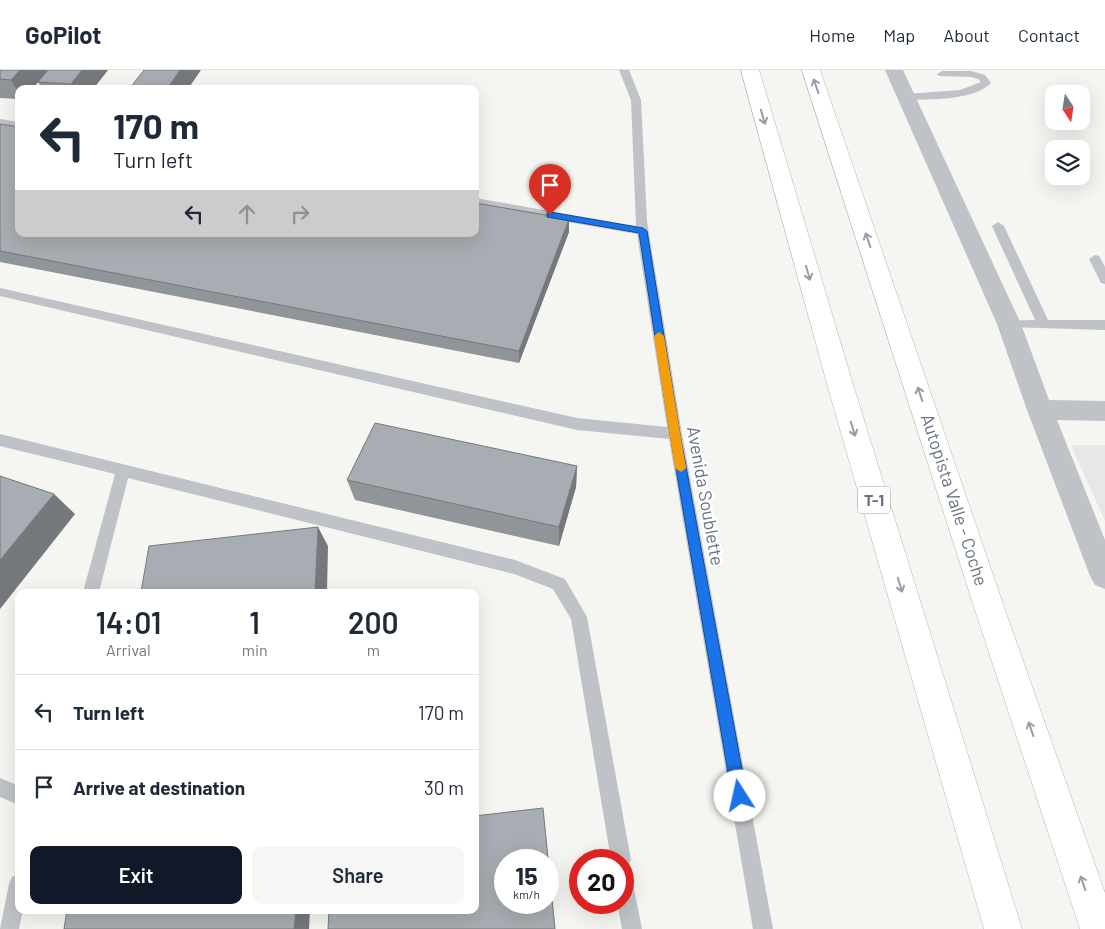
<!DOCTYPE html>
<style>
body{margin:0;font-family:Barlow,sans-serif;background:#f6f6f7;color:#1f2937;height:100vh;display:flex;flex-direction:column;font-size:19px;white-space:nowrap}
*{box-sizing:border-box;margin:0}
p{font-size:16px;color:#747a83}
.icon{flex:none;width:28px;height:28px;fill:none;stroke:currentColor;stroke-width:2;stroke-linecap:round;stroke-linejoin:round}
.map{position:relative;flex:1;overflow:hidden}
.drawer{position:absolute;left:15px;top:519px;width:464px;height:325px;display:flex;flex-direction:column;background:#fff;border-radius:10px;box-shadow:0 5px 20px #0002}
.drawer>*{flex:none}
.guide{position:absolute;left:15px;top:15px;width:464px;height:152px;border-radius:10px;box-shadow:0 5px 20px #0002;background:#fff;color:#1f2937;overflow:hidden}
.needle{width:32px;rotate:168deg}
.buttons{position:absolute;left:1045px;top:15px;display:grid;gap:10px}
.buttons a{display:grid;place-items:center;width:45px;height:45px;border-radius:10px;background:#fff;box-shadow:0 5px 20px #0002;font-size:25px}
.speed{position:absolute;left:494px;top:779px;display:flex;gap:10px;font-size:25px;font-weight:700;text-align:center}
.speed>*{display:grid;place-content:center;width:65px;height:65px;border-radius:50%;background:#fff;box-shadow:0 5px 20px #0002;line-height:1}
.speed small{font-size:12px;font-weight:400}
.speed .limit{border:8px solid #d22;background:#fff;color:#111}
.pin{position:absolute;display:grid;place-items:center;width:42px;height:42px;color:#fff;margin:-51px -21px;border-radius:50% 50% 50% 0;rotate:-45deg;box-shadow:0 0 5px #0007}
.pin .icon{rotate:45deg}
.me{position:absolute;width:55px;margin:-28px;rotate:350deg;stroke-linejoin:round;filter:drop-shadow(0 0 4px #0008)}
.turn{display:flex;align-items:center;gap:18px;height:105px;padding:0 15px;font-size:22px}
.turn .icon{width:65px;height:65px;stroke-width:2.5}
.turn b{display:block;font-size:35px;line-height:42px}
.lanes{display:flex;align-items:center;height:48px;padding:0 15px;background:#0003;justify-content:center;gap:25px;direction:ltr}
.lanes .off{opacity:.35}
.eta{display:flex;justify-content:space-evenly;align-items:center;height:85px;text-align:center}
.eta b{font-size:30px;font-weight:600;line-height:35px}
.primary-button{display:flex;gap:10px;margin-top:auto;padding:10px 15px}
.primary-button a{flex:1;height:58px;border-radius:10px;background:#111827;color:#fff;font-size:20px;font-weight:600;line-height:58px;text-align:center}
.primary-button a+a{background:#f6f6f7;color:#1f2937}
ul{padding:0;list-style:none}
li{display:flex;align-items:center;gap:15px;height:75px;padding:0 15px;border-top:1px solid #e0e1e3}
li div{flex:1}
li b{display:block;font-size:19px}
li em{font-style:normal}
header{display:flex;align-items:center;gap:30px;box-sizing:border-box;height:70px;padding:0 25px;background:#fff;border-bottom:1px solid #e0e1e3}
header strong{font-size:24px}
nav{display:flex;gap:28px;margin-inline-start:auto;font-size:18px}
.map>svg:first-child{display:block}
</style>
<header>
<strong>GoPilot</strong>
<nav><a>Home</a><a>Map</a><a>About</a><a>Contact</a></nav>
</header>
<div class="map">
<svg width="1105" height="859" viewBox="0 0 1105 859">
<rect width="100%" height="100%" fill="#f5f5f2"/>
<path fill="#e6e7e6" d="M1071,375H1105V451Z"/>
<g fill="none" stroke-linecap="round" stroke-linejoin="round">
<g stroke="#b2b5b8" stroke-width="1">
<path id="motorway" d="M741,0H759L855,321L1022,859H984L829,321Z
M802,0H820L1004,537L1105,823V859H1080L974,537Z"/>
</g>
<path fill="#bfc2c6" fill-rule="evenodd" d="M619,0H629L641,30L647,151L682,364L773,859H753L669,369L577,360L0,226V218L577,348L667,357L637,164L475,136V128L636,156L631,30Z
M942,1H971L985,5L991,13C974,31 929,29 906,30L901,27L906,24L960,20L981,12L978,9L971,7L939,6L937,4Z
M0,49L19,52V58L0,55Z
M998,152L1004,156L1048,250H1105V260L1004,257L1003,254L1004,251L1035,250L992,156Z
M1095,185L1099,186L1105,197V214L1101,213L1089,189Z
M0,364L515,490L565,509L587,547L631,790L629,794L642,859H622L617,832H622V790H611L571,549L553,519L514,504L128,408L99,522H83L115,404L0,376Z
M0,708L19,716V735L0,727Z
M19,804V840H23L19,859H0L9,814L12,807Z"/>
<path fill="#bfc2c6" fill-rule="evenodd" d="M885,0H903L1021,254L1049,330L1105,331V351L1057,350L1105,470V519L1095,515L1090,506L1027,340L997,254Z"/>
<use href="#motorway" fill="#fff" fill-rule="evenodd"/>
</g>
<path fill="#909599" d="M0,0H108L93,19H42L38,12L32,19H19V29L0,28Z
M0,54L569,162L519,293L0,192Z
M577,396L576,417L559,476L355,430L347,410Z"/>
<path fill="#75797d" d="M20,0H49L32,19H19V23L11,10Z
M82,0H108L93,19H73L71,14Z
M180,0H201L188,19H167Z
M569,149V162L519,293V281Z
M577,396L576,417L559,476V457Z
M54,424L75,444L0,539V490Z
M318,457L328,476L327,522H315Z
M296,840H310L309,859H294Z"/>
<path fill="#a7adb2" stroke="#75797d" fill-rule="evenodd" d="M0,0H20L11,10L0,9Z
M48,0H82L71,14L38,12Z
M144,0H180L167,19L130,18Z
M0,54L19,57V164H475V133L569,149L519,281L0,181Z
M375,353L577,396L559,457L347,410Z
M0,406L54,424L0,490Z
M318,457L315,522H141L149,476Z
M543,738L555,859H328L329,840H475V746ZM505,790H548V832H505Z
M67,840H296L294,859H64Z"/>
<defs><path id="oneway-shaft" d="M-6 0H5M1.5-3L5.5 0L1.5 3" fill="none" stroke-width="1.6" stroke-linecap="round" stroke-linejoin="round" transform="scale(1.25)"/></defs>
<g stroke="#959da6">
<use href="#oneway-shaft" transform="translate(816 16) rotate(-109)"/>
<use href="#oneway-shaft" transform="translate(763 47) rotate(74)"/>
<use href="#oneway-shaft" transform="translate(868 170) rotate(-109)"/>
<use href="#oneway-shaft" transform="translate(808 203) rotate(74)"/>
<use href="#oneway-shaft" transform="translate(920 324) rotate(-108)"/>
<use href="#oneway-shaft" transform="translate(853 359) rotate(73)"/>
<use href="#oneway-shaft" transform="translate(900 515) rotate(73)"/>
<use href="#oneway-shaft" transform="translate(1031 659) rotate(-109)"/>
<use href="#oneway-shaft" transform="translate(1083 813) rotate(-109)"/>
</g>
<path fill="#1a73e8" stroke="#114b97" d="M550,142L643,158L647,161L680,364L747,726L745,731L740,733L734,731L732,726L670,364L639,163L547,147V143Z"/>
<path fill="#f59e0b" d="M659,262L664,266L686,398L681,402L675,398L654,266Z"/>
<g text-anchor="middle" stroke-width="5" stroke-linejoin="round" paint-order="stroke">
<rect fill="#fff" stroke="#959da6" stroke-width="1" x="858" y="416.5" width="32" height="27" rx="4"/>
<g font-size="16" font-weight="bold" fill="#677380">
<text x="874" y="436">T-1</text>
</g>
<g font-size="18" fill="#677380" stroke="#fff">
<text transform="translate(705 426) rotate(80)" y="6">Avenida Soublette</text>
<text transform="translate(954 430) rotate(72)" y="6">Autopista Valle - Coche</text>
</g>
</g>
</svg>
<div class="buttons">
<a><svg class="needle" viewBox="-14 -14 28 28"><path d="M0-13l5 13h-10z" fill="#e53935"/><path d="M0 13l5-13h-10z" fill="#747a83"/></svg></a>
<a><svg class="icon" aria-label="layers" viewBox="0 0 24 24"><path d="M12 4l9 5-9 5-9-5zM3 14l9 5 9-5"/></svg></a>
</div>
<div class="speed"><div>15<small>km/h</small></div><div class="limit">20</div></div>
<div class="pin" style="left:550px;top:145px;background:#d93025"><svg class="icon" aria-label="arrive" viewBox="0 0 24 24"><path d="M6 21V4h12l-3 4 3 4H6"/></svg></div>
<svg class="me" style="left:740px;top:726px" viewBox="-20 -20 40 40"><circle r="19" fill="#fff"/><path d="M0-13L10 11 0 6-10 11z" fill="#1a73e8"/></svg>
<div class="guide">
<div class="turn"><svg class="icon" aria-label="left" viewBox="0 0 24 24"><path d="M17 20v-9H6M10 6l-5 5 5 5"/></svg><div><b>170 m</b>Turn left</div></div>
<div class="lanes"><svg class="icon" aria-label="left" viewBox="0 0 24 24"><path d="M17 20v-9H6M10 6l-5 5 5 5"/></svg><svg class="icon off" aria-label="ahead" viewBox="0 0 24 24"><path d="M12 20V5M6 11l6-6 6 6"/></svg><svg class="icon off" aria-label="right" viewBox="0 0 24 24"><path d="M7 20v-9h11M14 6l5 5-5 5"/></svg></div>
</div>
<section class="drawer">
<div class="eta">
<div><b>14:01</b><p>Arrival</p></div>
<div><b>1</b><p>min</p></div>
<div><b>200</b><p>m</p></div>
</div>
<ul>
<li><svg class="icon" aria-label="left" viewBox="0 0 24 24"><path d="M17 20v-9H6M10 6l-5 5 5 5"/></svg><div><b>Turn left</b></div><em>170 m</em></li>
<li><svg class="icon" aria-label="arrive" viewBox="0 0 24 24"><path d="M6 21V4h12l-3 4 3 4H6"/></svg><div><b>Arrive at destination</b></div><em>30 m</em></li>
</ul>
<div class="primary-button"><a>Exit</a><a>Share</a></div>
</section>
</div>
